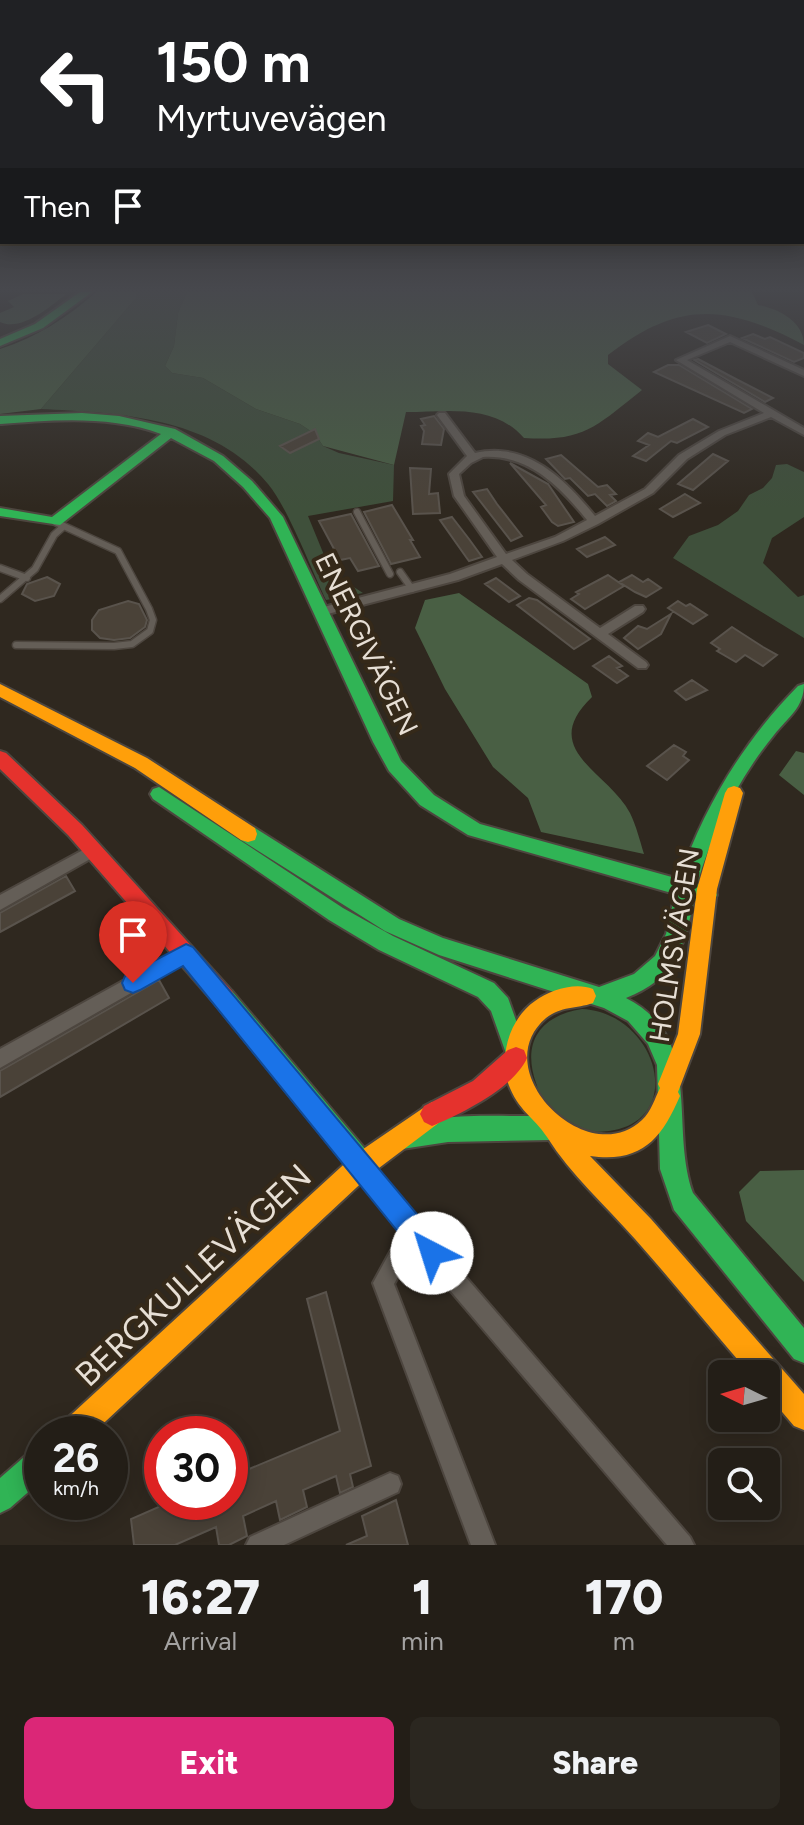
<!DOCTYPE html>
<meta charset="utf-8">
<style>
body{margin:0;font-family:Figtree,sans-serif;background:#2b2720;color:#f1f3f6;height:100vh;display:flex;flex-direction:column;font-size:30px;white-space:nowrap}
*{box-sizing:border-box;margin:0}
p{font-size:26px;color:#a3a2a1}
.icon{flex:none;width:44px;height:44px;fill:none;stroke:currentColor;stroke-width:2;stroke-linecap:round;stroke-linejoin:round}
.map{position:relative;height:1545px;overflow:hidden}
.panel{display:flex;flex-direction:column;background:#231e17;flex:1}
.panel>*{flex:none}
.top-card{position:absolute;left:0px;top:0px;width:804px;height:244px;box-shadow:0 4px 20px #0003,0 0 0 2px #403c36;background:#202124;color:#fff;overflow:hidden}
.needle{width:52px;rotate:275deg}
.buttons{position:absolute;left:708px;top:1360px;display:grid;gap:16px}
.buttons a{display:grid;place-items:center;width:72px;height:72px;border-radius:12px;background:#231e17;box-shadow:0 4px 20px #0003,0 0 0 2px #403c36;font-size:40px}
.speed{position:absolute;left:24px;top:1416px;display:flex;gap:16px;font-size:40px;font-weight:700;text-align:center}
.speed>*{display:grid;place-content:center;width:104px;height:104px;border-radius:50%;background:#231e17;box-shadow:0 4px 20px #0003,0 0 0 2px #403c36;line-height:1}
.speed small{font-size:20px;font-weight:400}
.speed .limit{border:12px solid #d22;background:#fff;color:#111}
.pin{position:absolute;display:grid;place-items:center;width:68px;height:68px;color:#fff;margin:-82px -34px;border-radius:50% 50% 50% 0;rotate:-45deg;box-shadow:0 0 8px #0007}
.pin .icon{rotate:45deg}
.me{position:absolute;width:88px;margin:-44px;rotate:320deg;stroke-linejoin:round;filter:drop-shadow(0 0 6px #0008)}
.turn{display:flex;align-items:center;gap:28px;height:168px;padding:0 24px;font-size:36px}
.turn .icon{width:104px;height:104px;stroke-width:2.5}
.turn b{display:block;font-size:56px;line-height:68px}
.then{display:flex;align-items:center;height:76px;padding:0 24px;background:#0003;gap:16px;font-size:30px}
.eta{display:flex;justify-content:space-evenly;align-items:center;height:136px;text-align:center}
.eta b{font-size:48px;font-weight:800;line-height:56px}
.primary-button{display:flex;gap:16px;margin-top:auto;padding:16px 24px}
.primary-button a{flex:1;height:92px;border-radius:12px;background:#db2777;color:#fff;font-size:32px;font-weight:800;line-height:92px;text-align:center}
.primary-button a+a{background:#2b2720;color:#f1f3f6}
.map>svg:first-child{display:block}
</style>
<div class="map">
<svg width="804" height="1545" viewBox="0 0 804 1545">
<rect width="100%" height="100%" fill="#2f281f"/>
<path fill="#3f503b" d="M136,292H187L178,313L174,346L165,366L172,373L203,378L256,409L300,424L315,434L323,446L339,453L394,465L393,501L308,516L331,572L363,593L326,600C311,569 288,508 268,484C213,417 121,413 41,409L136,298Z
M787,464L804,472V517L772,538L763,563L798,597L804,595V638L673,558L689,536L718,525L738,511L749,495L763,488L772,478L776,465Z
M582,1009C654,1013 685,1111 619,1129C612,1131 596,1133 589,1131C577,1127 549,1110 542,1101C539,1097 538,1088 536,1083C522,1043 539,1016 582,1009Z"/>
<path fill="#495f44" d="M96,292H136V298L41,409L0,414V349C37,337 67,318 96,292Z
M187,292H752L758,305C779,309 804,322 804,345C726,304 679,300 608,355V364L642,390C596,426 585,442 524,438C493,403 447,412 406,412L394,465L323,446L315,434L300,424L256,409L203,378L172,373L165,366L174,346L178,313Z
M23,294H66C50,307 21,332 0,322V313L14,307L8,301Z
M459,593L588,684L592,697C537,750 608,771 630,813C636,825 640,841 644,854L541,832L528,798L493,767L445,689L415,628L425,600Z
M796,751L804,753V795L779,775Z
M804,1170V1282L746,1221L739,1192L760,1171Z"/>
<path fill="#4a4238" stroke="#59534c" stroke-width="2" d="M708,325L726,334L707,343L686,332Z
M753,334L765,339L770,337L804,353V358L794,362L742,338Z
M698,359L734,378L773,398L765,402L694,360Z
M668,365H679L752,409L744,413L654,372Z
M434,416L444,429L441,445L422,444L424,431L421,426L425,425L421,419Z
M693,419L708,427L677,443L671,441L646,461L633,456L649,445L638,441L648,433L658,437Z
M315,429L319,439L290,453L280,446Z
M713,454L728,461L693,490L678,484Z
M561,455L598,487L607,485L616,494L610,495L616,501L607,506L595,494L588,496L570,478L565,479L546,459Z
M510,463L548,484L574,522L558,526L552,522L541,507L546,505Z
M410,468L431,469L429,494L438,493L440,513L413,514Z
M487,489L497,504L522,536L511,541L473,492Z
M685,494L700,503L673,517L660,509Z
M392,505L413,540H410L420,557L391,564L364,512Z
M351,514L379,566L358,571L350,558L340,560L319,521Z
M452,517L469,539L482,557L469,561L466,557L440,520Z
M605,537L615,545L587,557L577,549Z
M608,575L624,586L585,609L571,599L579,594L576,592Z
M632,575L643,582L648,579L661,588L646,597L635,592L619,582Z
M47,577L60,584L54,596L35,601L22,594L27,584Z
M496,578L520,596L509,602L485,584Z
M529,598L537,600L590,639L574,649L517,605Z
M128,601L139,604L147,620L145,627L130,638L114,640L100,638L92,630V620L99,610Z
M678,601L686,606L690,604L707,615L693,624L668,608Z
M671,614L661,634L638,649L624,638L638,626L647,629Z
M732,627L763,647L777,655L763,666L745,655L736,662L717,651L720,649L711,643Z
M609,656L622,666L617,668L628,676L617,683L593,666Z
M692,680L707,690L686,700L675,691Z
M674,745L686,752L683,756L689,760L667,780L647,766Z
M66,876L75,891L0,932V913Z
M159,980L169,998L0,1097V1071Z
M326,1292L371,1466L350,1474L353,1487L340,1493L336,1476L303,1490L307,1507L280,1520L276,1501L243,1516L247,1536L229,1545H219L216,1527L175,1545H134L131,1519L170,1502H230V1477L340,1431L307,1299Z
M396,1500L408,1545H346L367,1536L362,1516Z"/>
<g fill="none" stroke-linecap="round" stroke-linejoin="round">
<g stroke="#4d463f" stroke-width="9">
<path id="lane" d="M357,512L390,574
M0,568L27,578
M400,572L412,589
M0,599L35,569L54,535L64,526
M16,645L114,646L132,644L150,631L153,620L149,609L118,551L55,522"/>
</g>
<g stroke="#4d463f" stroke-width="4">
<path id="street" d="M730,336L804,370V376L730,342L687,360L804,428V435L771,417L725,435L687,459L653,493L598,524L563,541L512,560L527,574L600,628L635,606H643L645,609L643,612L608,634L646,662L648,665L646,668H638L519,580L502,564L458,580L320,616L316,615L314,612L316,609L450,574L497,557L454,496L449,474L467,456L437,415L439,413H445L475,453C527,441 565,479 595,516L645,489L679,455L719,431L764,413L676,360ZM483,457C529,454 560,487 587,520L555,537L506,554L464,496L459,474L471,463Z
M94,844L99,846L101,850L99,854L0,910V895Z
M186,946L192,948L194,953L192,958L0,1068V1049Z
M362,1156L369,1158L420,1224L690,1537L694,1545H667L414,1248L394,1284L495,1545H471L373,1283L401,1232L355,1172L353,1165L355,1158Z
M390,1473L398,1476L401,1484L398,1492L284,1545H246L250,1537Z"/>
</g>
<g stroke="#4d463f" stroke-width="4">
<path id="fast" d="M80,292H92L43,328L0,346V339L35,324Z
M82,413L119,416L175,429L223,456L252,481L283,517L401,761L434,795L480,824L679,879C705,805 743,742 798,686L804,684C804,708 788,717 774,735C738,779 713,830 697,884L714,889L717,895L714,901L707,904L694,900C684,948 675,979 626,998C705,1038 669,1125 693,1193L804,1328V1363L794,1359L674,1210L660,1169L657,1065L648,1044L628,1021L604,1008L439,955L385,931L241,840L239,834L241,828L248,826L255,828L399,919L443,938L599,987L634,974L655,956L666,934L675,894L468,835L420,805L389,771L373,742L270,518L243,487L214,461L171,438L60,525L0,516V508L52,517L161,434C110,415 53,420 0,424V416Z
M159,787L343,908L393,936L494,983L508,998L527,1051L524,1059L516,1062L508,1059L491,1011L478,997L379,950L329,920L153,799L150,794L153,789Z
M224,988L232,991L371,1156L374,1165L371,1174L362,1177L353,1174L216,1005L213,998L216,991Z
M551,1116L559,1120L563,1128L559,1136L551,1140L448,1142L402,1149L394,1145L390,1137L394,1129C437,1111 504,1117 551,1116Z
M42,1445V1480L10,1508L0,1513V1478L32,1450Z"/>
</g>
<g stroke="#4d463f" stroke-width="4">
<path id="slow" d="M0,684L147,758L255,828L257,834L255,840L248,842L241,840L135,768L0,697Z
M734,786L740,788L743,793L717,889L700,1034L678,1092L680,1096C661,1140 641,1163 590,1156L651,1219L804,1394V1430L794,1426L766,1393V1374H750C711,1329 674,1283 635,1239C605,1205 571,1175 547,1137C534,1117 518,1111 508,1083C499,1055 510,1018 535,1001C550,990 575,982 593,989L596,996L593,1003C576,1009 561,1006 546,1018C485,1070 587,1172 642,1120C651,1112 655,1098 660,1088L658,1084L678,1034L697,889L725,793L728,788Z
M432,1102L440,1106L444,1114L440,1122L371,1174L92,1434H57L61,1424L353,1156Z"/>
</g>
<g stroke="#4d463f" stroke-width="4">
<path id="jam" d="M0,751L6,753L82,825L232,991L235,998L232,1005L224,1008L216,1005L68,835L0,769Z
M516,1047L524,1050L527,1058C514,1088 461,1114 432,1126L424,1122L420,1114L424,1106L473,1081L508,1050Z"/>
</g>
<use href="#lane" stroke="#645e57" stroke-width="6"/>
<use href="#street" fill="#645e57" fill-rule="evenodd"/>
<use href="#fast" fill="#30b455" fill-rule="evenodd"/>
<use href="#slow" fill="#ff9f0a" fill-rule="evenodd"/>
<use href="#jam" fill="#e5322d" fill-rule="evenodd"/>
</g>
<linearGradient id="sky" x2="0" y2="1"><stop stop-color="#1a1611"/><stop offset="0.57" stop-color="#47484d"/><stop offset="1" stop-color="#47484d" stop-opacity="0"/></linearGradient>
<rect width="804" height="508" fill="url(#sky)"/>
<path fill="#1a73e8" stroke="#114b97" stroke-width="2" d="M186,944L193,947L442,1244L445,1253L442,1263L432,1266L423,1263L183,966L140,990L133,993L125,990L122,983L125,976Z"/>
<g text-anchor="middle" stroke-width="8" stroke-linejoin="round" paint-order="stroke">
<g font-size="28" fill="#e7dfd5" stroke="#352919">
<text transform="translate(367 644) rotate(64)" y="10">ENERGIVÄGEN</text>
<text transform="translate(674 945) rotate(-81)" y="10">HOLMSVÄGEN</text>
</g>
<g font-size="34" fill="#e7dfd5" stroke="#352919">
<text transform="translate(193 1275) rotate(-43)" y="12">BERGKULLEVÄGEN</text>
</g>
</g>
</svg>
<div class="buttons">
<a><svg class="needle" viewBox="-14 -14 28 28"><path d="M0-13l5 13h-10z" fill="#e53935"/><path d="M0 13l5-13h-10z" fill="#a3a2a1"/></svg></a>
<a><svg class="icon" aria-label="search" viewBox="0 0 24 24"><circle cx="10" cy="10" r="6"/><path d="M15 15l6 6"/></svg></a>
</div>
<div class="speed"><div>26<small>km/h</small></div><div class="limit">30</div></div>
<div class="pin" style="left:133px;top:983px;background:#d93025"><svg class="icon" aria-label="arrive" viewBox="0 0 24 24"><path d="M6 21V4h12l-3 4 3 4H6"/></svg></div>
<svg class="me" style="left:432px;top:1253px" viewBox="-20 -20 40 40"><circle r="19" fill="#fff"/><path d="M0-13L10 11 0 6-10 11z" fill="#1a73e8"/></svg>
<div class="top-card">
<div class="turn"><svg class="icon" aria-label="left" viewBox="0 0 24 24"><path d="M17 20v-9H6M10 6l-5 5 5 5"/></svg><div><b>150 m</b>Myrtuvevägen</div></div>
<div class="then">Then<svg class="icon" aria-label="arrive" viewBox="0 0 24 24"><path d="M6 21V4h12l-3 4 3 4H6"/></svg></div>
</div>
</div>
<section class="panel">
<div class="eta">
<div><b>16:27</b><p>Arrival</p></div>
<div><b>1</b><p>min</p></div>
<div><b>170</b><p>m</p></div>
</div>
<div class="primary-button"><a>Exit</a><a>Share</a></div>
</section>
